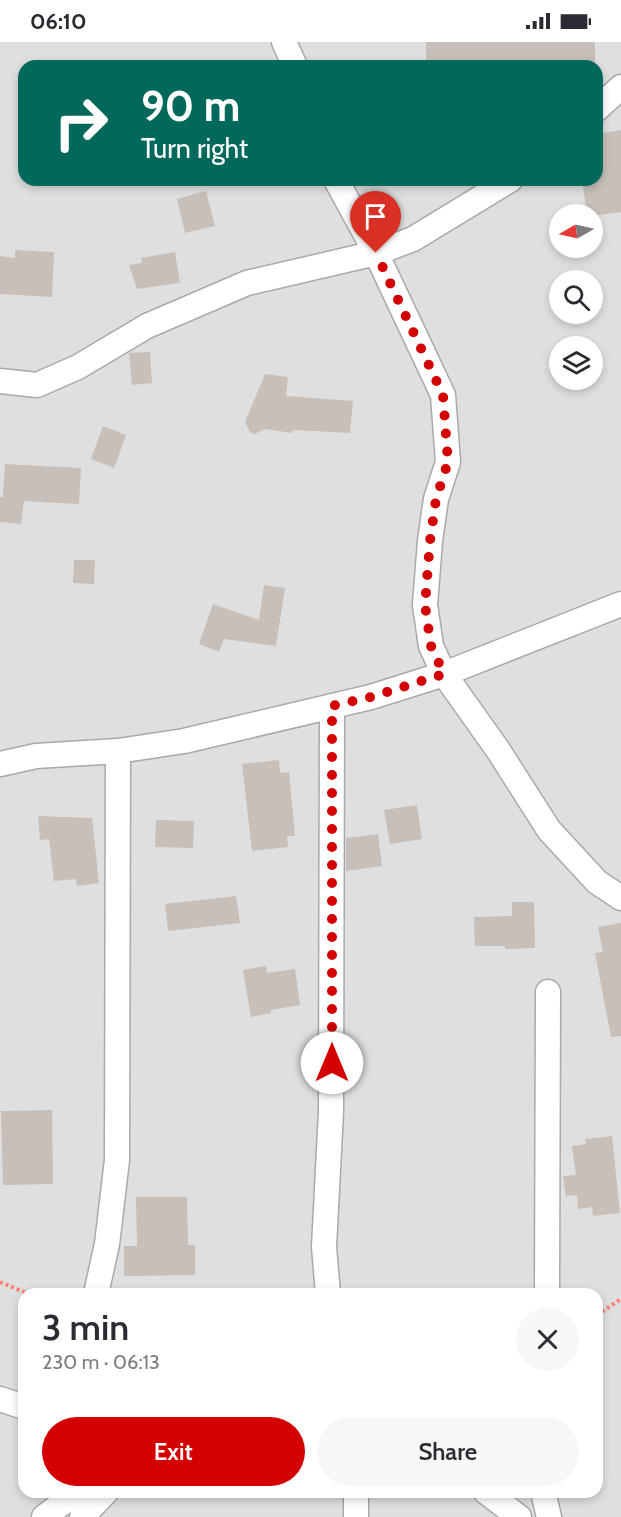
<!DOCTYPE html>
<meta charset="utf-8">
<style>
body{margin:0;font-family:Cabin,sans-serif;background:#f7f7f7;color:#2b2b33;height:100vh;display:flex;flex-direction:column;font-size:22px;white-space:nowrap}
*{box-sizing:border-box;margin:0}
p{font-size:20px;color:#7c7c81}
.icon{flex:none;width:33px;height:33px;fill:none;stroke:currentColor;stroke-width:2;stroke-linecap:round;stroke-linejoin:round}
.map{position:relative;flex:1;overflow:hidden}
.panel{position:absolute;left:18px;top:1246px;width:585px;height:210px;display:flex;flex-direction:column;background:#fff;border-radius:18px;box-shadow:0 3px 9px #0003}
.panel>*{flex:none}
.top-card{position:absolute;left:18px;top:18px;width:585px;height:126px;border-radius:18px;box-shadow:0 3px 9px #0003;background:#00695c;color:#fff;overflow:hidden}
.needle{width:39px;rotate:261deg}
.controls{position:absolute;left:549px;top:162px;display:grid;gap:12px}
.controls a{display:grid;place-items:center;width:54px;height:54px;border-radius:50%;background:#fff;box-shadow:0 3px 9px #0003;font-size:30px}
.pin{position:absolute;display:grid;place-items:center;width:51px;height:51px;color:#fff;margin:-62px -26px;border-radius:50% 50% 50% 0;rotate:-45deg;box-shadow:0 0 6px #0007}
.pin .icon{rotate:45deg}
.me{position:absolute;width:66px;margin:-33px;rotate:0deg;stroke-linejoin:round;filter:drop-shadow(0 0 4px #0008)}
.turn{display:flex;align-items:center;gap:21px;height:126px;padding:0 24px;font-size:27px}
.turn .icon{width:78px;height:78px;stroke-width:2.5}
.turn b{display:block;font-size:42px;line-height:51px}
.round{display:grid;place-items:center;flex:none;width:63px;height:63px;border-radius:32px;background:#f7f7f7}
.head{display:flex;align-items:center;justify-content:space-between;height:102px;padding:0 24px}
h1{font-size:36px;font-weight:600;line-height:45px}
.cta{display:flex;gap:12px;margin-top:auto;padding:12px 24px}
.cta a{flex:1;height:69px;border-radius:36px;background:#d40000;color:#fff;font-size:24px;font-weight:600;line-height:69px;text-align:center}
.cta a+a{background:#f7f7f7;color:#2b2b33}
.status{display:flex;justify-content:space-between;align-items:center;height:42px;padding:0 30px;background:#fff;direction:ltr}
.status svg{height:16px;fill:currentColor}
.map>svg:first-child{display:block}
</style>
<div class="status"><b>06:10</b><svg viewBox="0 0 49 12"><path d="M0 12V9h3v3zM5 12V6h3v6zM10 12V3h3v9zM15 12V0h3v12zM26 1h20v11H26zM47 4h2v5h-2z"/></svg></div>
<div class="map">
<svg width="621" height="1475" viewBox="0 0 621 1475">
<rect width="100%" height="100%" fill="#f2efe9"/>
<path fill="#e0dfdf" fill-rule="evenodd" d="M0,0H621V1475H0ZM24,24H597V138H24ZM560,172H592V206H560ZM560,238H592V272H560ZM560,304H592V338H560ZM24,1252H597V1450H24Z"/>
<path fill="#c7bfb8" d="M426,0H595V24H426Z
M621,88V170L592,174V172H587L582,138H597V92Z
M206,149L215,184L185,191L177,157Z
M15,208L54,210L52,255L0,252V214L15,216Z
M175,210L180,241L137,247L129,223L142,221L141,216Z
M150,310L152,341L132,343L129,311Z
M265,332L288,335L286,354L353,359L350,391L293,388L292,391L265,387L255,392L250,390L245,380Z
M103,384L126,393L114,426L91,417Z
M5,422L81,426L79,462L24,459L21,482L0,480V455H3Z
M74,518H95L94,542L73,541Z
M264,543L285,546L276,604L224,597L219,610L199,602L213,562L259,578Z
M279,718L280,731L289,730L295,794H287L288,805L252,809L242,722Z
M417,763L422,797L390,802L384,768Z
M38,774L92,776L99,841L77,844L76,837L54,839L49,797L40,798Z
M156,778L194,779L193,806L155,805Z
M378,792L382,824L346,829V796Z
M236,854L240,881L168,889L165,862Z
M512,860H534L535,906L505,907V904H475L474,875L512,874Z
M621,881V994L611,995L595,911L603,910L598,885Z
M266,924L267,931L295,927L300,963L271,968V971L251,975L243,928Z
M52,1068L53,1142L3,1143L1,1069Z
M612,1094L620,1171L593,1174L592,1165L578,1167L577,1153L566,1154L563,1134L576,1133L572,1104L586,1102L585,1097Z
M136,1155H187L188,1203H195V1233L124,1234V1204H137Z"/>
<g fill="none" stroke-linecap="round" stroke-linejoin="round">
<g stroke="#a9a9a9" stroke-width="27">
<path id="minor" d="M284,0L295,24
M597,67L621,45
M336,138L376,211L443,353L448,420L436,457L430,499L425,563L431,604L444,632L498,708L549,788L597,840L621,856
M0,339L37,343L78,325L147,284L247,241L376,211L413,197L510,138
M0,722L36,714L118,709L184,699L371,655L444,632L621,562
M96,1252L107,1202L117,1118L118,709
M328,1252L324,1205L331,1069L332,664
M547,1252L548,950
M0,1357L24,1365
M486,1450L519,1475
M543,1450L549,1475
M44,1475L77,1450
M82,1475L106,1450
M356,1475V1450"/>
</g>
<path stroke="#fa8072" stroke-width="4" stroke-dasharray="3 3" stroke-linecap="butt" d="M0,1240L29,1252
M597,1273L621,1257"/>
<use href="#minor" stroke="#fff" stroke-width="24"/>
</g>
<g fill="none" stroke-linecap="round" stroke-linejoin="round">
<path stroke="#d40000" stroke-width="10" stroke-dasharray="0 18" d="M332,1021V664L371,655L444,632L431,604L425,563L430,499L436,457L448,420L443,353L376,211"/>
</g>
</svg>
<div class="controls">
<a><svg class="needle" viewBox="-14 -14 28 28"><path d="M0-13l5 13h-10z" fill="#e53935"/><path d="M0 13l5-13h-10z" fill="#7c7c81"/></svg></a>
<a><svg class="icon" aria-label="search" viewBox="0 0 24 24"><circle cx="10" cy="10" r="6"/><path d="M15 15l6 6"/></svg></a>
<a><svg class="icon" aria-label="layers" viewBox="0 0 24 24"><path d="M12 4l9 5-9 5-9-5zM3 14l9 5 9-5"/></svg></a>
</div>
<div class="pin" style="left:376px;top:211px;background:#d93025"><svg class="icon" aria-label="arrive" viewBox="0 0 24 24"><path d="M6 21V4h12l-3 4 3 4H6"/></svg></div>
<svg class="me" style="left:332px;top:1021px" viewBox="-20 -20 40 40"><circle r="19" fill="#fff"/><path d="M0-13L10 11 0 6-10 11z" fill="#d40000"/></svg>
<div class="top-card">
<div class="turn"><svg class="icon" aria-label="right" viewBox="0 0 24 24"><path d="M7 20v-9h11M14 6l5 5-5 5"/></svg><div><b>90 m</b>Turn right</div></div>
</div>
<section class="panel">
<div class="head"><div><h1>3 min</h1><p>230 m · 06:13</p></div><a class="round"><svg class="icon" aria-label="close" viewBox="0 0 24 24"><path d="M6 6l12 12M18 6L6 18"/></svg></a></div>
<div class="cta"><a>Exit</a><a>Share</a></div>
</section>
</div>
